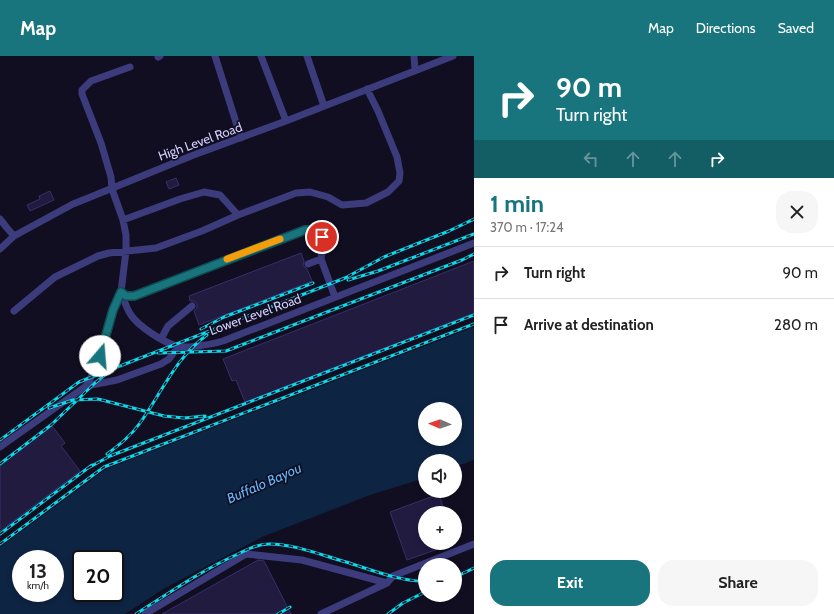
<!DOCTYPE html>
<meta charset="utf-8">
<style>
body{margin:0;font-family:Cabin,sans-serif;background:#f6f6f6;color:#222;height:100vh;display:flex;flex-direction:column;font-size:15px;white-space:nowrap}
*{box-sizing:border-box;margin:0}
p{font-size:13px;color:#767676}
.icon{flex:none;width:22px;height:22px;fill:none;stroke:currentColor;stroke-width:2;stroke-linecap:round;stroke-linejoin:round}
.map{position:relative;flex:1;overflow:hidden}
.details{display:flex;flex-direction:column;background:#fff;width:360px}
.details>*{flex:none}
.hud{background:#18757d;color:#fff;overflow:hidden}
.needle{width:26px;rotate:272deg}
.tools{position:absolute;left:418px;top:346px;display:grid;gap:8px}
.tools a{display:grid;place-items:center;width:44px;height:44px;border-radius:50%;background:#fff;box-shadow:0 2px 6px #0003;font-size:20px}
.speed{position:absolute;left:12px;top:494px;display:flex;gap:8px;font-size:20px;font-weight:700;text-align:center}
.speed>*{display:grid;place-content:center;width:52px;height:52px;border-radius:50%;background:#fff;box-shadow:0 2px 6px #0003;line-height:1}
.speed small{font-size:10px;font-weight:400}
.speed .limit{border:2px solid #111;border-radius:6px;background:#fff;color:#111}
.pin{position:absolute;display:grid;place-items:center;width:34px;height:34px;color:#fff;margin:-17px;border:2px solid #fff;border-radius:50%;box-shadow:0 1px 4px #0007}
.me{position:absolute;width:44px;margin:-22px;rotate:18deg;stroke-linejoin:round;filter:drop-shadow(0 0 3px #0008)}
.turn{display:flex;align-items:center;gap:14px;height:84px;padding:0 16px;font-size:18px}
.turn .icon{width:52px;height:52px;stroke-width:2.5}
.turn b{display:block;font-size:28px;line-height:34px}
.lanes{display:flex;align-items:center;height:38px;padding:0 16px;background:#0003;justify-content:center;gap:20px;direction:ltr}
.lanes .off{opacity:.35}
.round{display:grid;place-items:center;flex:none;width:42px;height:42px;border-radius:16px;background:#f6f6f6}
.overview{display:flex;align-items:center;justify-content:space-between;height:68px;padding:0 16px}
h1{font-size:24px;font-weight:800;line-height:30px;color:#18757d}
.action{display:flex;gap:8px;margin-top:auto;padding:8px 16px}
.action a{flex:1;height:46px;border-radius:16px;background:#18757d;color:#fff;font-size:16px;font-weight:800;line-height:46px;text-align:center}
.action a+a{background:#f6f6f6;color:#222}
ul{padding:0;list-style:none}
li{display:flex;align-items:center;gap:12px;height:52px;padding:0 16px;border-top:1px solid #e0e0e0}
li div{flex:1}
li b{display:block;font-size:15px}
li em{font-style:normal}
header{display:flex;align-items:center;gap:24px;box-sizing:border-box;height:56px;padding:0 20px;background:#18757d;color:#fff}
header strong{font-size:19px}
nav{display:flex;gap:22px;margin-inline-start:auto;font-size:14px}
main{display:flex;flex:1;min-height:0}
.map>svg:first-child{display:block}
</style>
<header>
<strong>Map</strong>
<nav><a>Map</a><a>Directions</a><a>Saved</a></nav>
</header>
<main>
<div class="map">
<svg width="474" height="558" viewBox="0 0 474 558">
<rect width="100%" height="100%" fill="#100e20"/>
<path fill="#0e2443" fill-rule="evenodd" d="M474,271V404L455,411V405H425V422L370,439L262,481L165,532L125,558H0V491L106,413ZM425,353H455V383H425ZM21,503H55V537H21ZM81,503H115V537H81Z"/>
<path fill="#211b40" stroke="#392e6a" d="M176,122L179,129L169,133L166,126Z
M50,135L54,144L30,155L27,149L40,143L39,140Z
M301,197L304,205L303,209L307,213L312,225L199,269L194,255L197,252V249L194,245H190L189,240Z
M474,205V257L245,346L236,324L232,325L223,303Z
M52,370L65,387L61,390L80,415L0,475V409Z
M439,438L445,457H425V487L452,488L407,504L390,456Z
M258,504L264,505L291,558H162Z"/>
<g fill="none" stroke-linecap="round" stroke-linejoin="round">
<path stroke="#3c3b7c" stroke-width="7" d="M215,0L241,82
M261,0L286,65
M307,0L324,50
M414,0L415,14
M158,1L160,0
M0,163L7,172L14,180
M123,164L180,143L204,136L220,139L238,159
M0,193L14,180L73,148L93,140L191,100L286,65L453,0
M308,208L321,203
M121,236C124,243 126,252 131,259C138,270 164,287 177,290C187,293 213,288 223,285L474,187
M121,236L126,240H133L308,173L317,176L322,181L323,189L321,203L335,241
M14,255L55,221L98,200L109,197L156,192L202,175L238,159L296,137L310,136L328,141L342,149L366,147L388,136L399,125L400,117L397,101L378,55L367,33
M161,283L168,270L192,250
M86,330L117,324L161,308L169,303L178,291
M0,391L86,330L91,321L100,300L113,254L121,236L126,195V179L123,164L112,133L111,121L101,87L82,38V34L91,25L130,11
M145,558L246,498L302,504L387,527
M321,558L387,527L393,520L474,488"/>
<g stroke="#0bdaec" stroke-width="3">
<path id="rail" d="M348,224L378,215L474,178
M201,273L224,261L313,227
M158,297L226,295L462,204L474,198
M49,352L73,344L98,343L164,360L184,362L205,360
M0,384L79,326L345,222L384,201L449,175L474,163
M107,398C119,389 131,380 140,367C162,336 176,301 207,279
M0,408L51,369L95,327L106,318
M88,412L110,400L474,259
M0,478L92,409
M0,488L104,411L474,268
M455,521L474,512
M136,558C169,537 202,514 238,498C248,493 258,488 269,488C295,488 321,499 346,506C369,513 401,526 425,525
M278,558L290,551
M388,558L403,547L425,536"/>
</g>
<use href="#rail" stroke="#100e20" stroke-width="1.5" stroke-dasharray="4.5" stroke-linecap="butt"/>
</g>
<g fill="none" stroke-linecap="round" stroke-linejoin="round">
<g stroke="#104c51" stroke-width="10">
<path id="route" d="M100,300L113,254L121,236L126,240H134L305,174H315L322,181"/>
</g>
<use href="#route" stroke="#18757d" stroke-width="7"/>
<path stroke="#f59e0b" stroke-width="7" d="M227,203L280,183"/>
</g>
<g text-anchor="middle" stroke-width="3.5" stroke-linejoin="round" paint-order="stroke">
<g font-size="13" fill="#d3cefd" stroke="#100e20">
<text transform="translate(200 85) rotate(-20)" y="5">High Level Road</text>
<text transform="translate(255 258) rotate(-20)" y="5">Lower Level Road</text>
</g>
<g font-size="14" font-style="italic" fill="#61b5f8" stroke="#100e20">
<text transform="translate(264 427) rotate(-24)" y="5">Buffalo Bayou</text>
</g>
</g>
</svg>
<div class="tools">
<a><svg class="needle" viewBox="-14 -14 28 28"><path d="M0-13l5 13h-10z" fill="#e53935"/><path d="M0 13l5-13h-10z" fill="#767676"/></svg></a>
<a><svg class="icon" aria-label="sound" viewBox="0 0 24 24"><path d="M4 9h4l5-4v14l-5-4H4zM17 9q2 3 0 6"/></svg></a>
<a>+</a>
<a>−</a>
</div>
<div class="speed"><div>13<small>km/h</small></div><div class="limit">20</div></div>
<div class="pin" style="left:322px;top:181px;background:#d93025"><svg class="icon" aria-label="arrive" viewBox="0 0 24 24"><path d="M6 21V4h12l-3 4 3 4H6"/></svg></div>
<svg class="me" style="left:100px;top:300px" viewBox="-20 -20 40 40"><circle r="19" fill="#fff"/><path d="M0-13L10 11 0 6-10 11z" fill="#18757d"/></svg>
</div>
<section class="details">
<div class="hud">
<div class="turn"><svg class="icon" aria-label="right" viewBox="0 0 24 24"><path d="M7 20v-9h11M14 6l5 5-5 5"/></svg><div><b>90 m</b>Turn right</div></div>
<div class="lanes"><svg class="icon off" aria-label="left" viewBox="0 0 24 24"><path d="M17 20v-9H6M10 6l-5 5 5 5"/></svg><svg class="icon off" aria-label="ahead" viewBox="0 0 24 24"><path d="M12 20V5M6 11l6-6 6 6"/></svg><svg class="icon off" aria-label="ahead" viewBox="0 0 24 24"><path d="M12 20V5M6 11l6-6 6 6"/></svg><svg class="icon" aria-label="right" viewBox="0 0 24 24"><path d="M7 20v-9h11M14 6l5 5-5 5"/></svg></div>
</div>
<div class="overview"><div><h1>1 min</h1><p>370 m · 17:24</p></div><a class="round"><svg class="icon" aria-label="close" viewBox="0 0 24 24"><path d="M6 6l12 12M18 6L6 18"/></svg></a></div>
<ul>
<li><svg class="icon" aria-label="right" viewBox="0 0 24 24"><path d="M7 20v-9h11M14 6l5 5-5 5"/></svg><div><b>Turn right</b></div><em>90 m</em></li>
<li><svg class="icon" aria-label="arrive" viewBox="0 0 24 24"><path d="M6 21V4h12l-3 4 3 4H6"/></svg><div><b>Arrive at destination</b></div><em>280 m</em></li>
</ul>
<div class="action"><a>Exit</a><a>Share</a></div>
</section>
</main>
